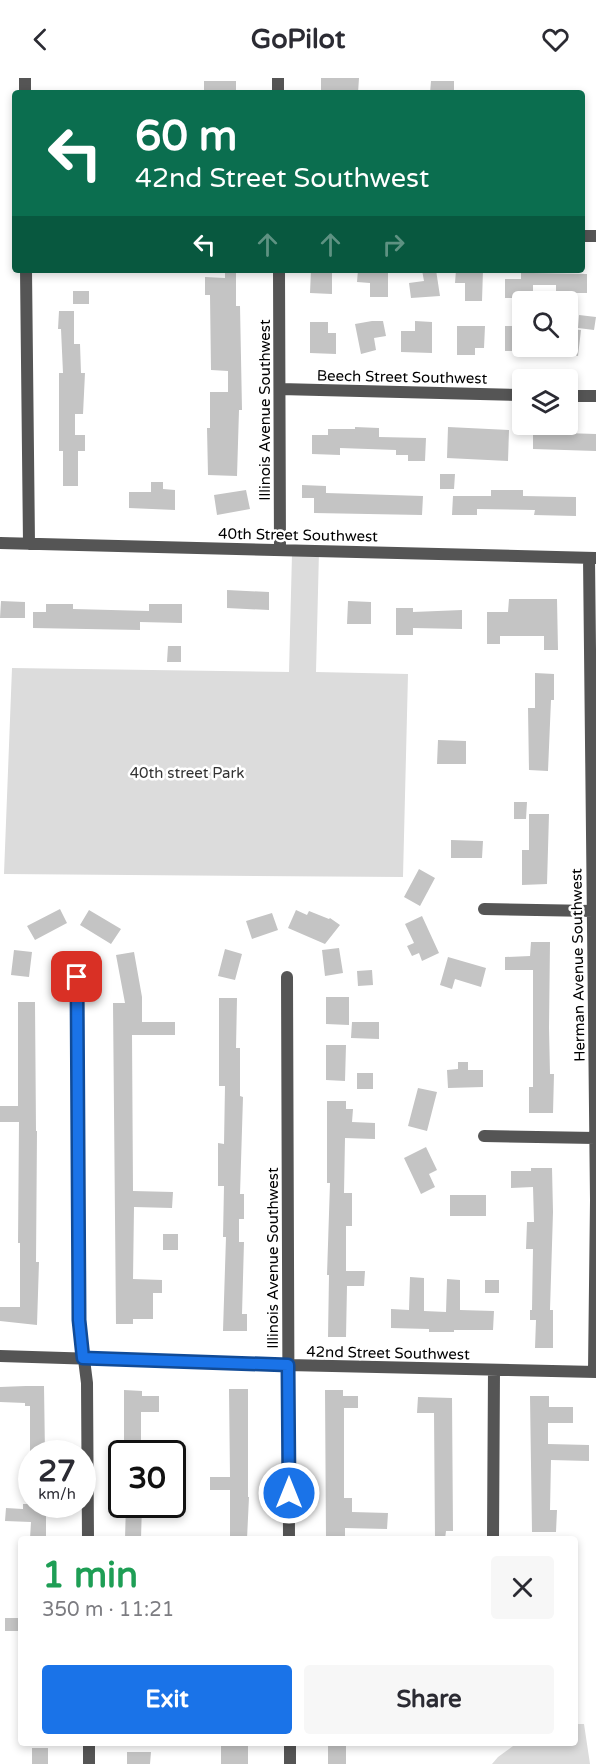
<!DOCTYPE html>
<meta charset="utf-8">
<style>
body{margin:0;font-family:"Varela Round",sans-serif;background:#f7f7f7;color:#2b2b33;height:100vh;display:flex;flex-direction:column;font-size:22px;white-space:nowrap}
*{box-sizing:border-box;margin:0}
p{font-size:20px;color:#7c7c81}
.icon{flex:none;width:33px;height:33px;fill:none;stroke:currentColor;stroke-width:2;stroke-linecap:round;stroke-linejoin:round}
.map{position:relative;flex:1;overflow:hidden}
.sheet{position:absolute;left:18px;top:1458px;width:560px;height:210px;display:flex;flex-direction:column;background:#fff;border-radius:6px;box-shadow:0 3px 9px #0003}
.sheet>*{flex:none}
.banner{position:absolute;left:12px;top:12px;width:573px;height:183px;border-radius:6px;box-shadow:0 3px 9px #0003;background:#0b6e4f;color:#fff;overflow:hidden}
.fabs{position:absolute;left:512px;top:213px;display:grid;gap:12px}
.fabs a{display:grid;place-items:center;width:66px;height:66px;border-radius:6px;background:#fff;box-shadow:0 3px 9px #0003;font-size:30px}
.speed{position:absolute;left:18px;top:1362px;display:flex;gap:12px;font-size:30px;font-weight:700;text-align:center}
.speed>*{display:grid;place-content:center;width:78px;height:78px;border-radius:50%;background:#fff;box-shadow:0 3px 9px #0003;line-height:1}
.speed small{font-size:15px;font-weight:400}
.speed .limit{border:3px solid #111;border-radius:9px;background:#fff;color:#111}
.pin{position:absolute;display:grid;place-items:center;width:51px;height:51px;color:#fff;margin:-26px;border-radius:12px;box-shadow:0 3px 9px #0006}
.me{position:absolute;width:66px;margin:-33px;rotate:0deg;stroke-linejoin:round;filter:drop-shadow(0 0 4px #0008)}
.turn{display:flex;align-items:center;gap:21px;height:126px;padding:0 24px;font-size:27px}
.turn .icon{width:78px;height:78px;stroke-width:2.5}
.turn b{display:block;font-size:42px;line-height:51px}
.lanes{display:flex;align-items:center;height:57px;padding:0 24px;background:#0003;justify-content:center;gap:30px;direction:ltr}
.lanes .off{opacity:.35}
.round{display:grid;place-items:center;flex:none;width:63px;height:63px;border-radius:6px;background:#f7f7f7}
.headline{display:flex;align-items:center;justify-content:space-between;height:102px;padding:0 24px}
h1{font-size:36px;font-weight:700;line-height:45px;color:#1e9e55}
.button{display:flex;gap:12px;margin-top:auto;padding:12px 24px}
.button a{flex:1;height:69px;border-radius:6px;background:#1a73e8;color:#fff;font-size:24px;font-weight:700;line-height:69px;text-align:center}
.button a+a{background:#f7f7f7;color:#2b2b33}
header{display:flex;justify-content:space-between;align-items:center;height:78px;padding:0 24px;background:#fff;font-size:27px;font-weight:700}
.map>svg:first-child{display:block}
</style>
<header><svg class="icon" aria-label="back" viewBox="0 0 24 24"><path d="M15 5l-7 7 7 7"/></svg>GoPilot<svg class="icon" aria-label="heart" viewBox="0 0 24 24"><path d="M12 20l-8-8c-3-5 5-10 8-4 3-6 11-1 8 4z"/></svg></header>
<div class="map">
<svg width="596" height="1686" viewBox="0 0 596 1686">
<rect width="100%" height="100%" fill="#fff"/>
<path fill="#dcdcdc" d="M319,473L316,594L408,596L403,799L4,796L12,590L289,594L292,476Z
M575,1646H584L590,1686H492L498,1679L517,1665H574Z"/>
<path fill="#c4c4c4" d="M321,0H359L358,15H321Z
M204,3H236V15H204Z
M431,3H454V15H430Z
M225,192H236V228H240L242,332H239L237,398L208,397L207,350H210V314H228V293L211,292L210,217H205V199L225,200Z
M311,192H332V216L310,215Z
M358,192H388V219H370V205L357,204Z
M422,192H436L440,218L411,220L409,205L424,203Z
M456,192H483L482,223H465V205H455Z
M521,192H533V195L587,196V215H556V207H533V220H505V201H521Z
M73,213H89V226H73Z
M59,233H74V266H80L81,295H85L83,336H75V357H85V373H78V408H63V373H59V295H63L61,251H58Z
M579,237L596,239L594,252L578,250Z
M372,243H383L386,258L374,260L376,272L361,276L355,246Z
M415,243L432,244V275L401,274V253H415Z
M310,244H328V255H336V276L310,275Z
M457,248H485L484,270H475V277H457Z
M505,248H522V273H505Z
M567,251L581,252L578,278L567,276Z
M355,349L379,350V359L426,360L425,383H408V377H396V372L340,370V377L312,376V357H328V351H355Z
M448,349L509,352L508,383L447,380Z
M533,354L596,356V373L533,371Z
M440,396H455L454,411H440Z
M151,404H163V411L175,412V432L129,430V414H151Z
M302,407L326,408V415L423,418L422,437L314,435V420H302Z
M246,412L250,431L217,437L214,417Z
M491,412H523V418L576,419V438L534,437L535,432L477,431V437H452L453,418H491Z
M227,512L269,514V532L227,530Z
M509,521H557L558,572H544V558H500V566H487V534H508Z
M1,523L25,524V540H0Z
M348,523L371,524V546H347Z
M46,526H73V531L149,533V526H182V545L140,544V552L33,550V534H46Z
M396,530H413V534L462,532V551L413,550V557H396Z
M168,568H181V584H167Z
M535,595L554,596V622H551L548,693L529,692L528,630H535Z
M438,662L466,663V686H437Z
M514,724H527L526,741H514Z
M529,736H549L547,806L522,807V772H529Z
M451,762L483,763L482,780H451Z
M419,791L435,800L420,828L404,819Z
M60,831L67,845L35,862L27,848Z
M89,832L121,851L111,866L80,847Z
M296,832L307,837L309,833L329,841L330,840L340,847L325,866L288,850Z
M272,835L278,852L252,861L246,843Z
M422,838L439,875L422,883L419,875L412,878L407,868L414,865L405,846Z
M531,864H550L549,950L550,996H554L553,1035H529V1009H533V892H505V879L530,878Z
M339,870L343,895L325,898L322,872Z
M225,871L242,876L235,902L218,898Z
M14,872L32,874L29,899L11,897Z
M134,874L142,919V944H175V957H132L133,1113L173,1114L172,1130L134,1129L133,1201L162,1202V1215H153V1241H133V1246H116L113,925H125L116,877Z
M448,879L486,890L481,909L455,901L452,911L440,907Z
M372,892L373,907L358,908L357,893Z
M326,919H349V947L326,946Z
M219,920H237L236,970H240V1018L243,1019L240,1116H244V1141H239V1164H244L242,1236H247V1253H223L226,1159H223L224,1108H218V1065L224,1066L225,1008H219Z
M18,924H35L36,1053H37L36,1184H39L37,1247L0,1243V1229H20V1165H18L19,1044H0V1028H18Z
M352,944H379V961L351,960Z
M326,967H346L345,1003L326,1002Z
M458,984H468V992H483V1009L448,1010L447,992L458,991Z
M357,995H373V1011H357Z
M418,1010L437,1014L427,1053L408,1048Z
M327,1023H346V1031H353L352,1044L375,1045V1061L345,1060L344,1115H352V1148H346V1193H365L364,1208H347L346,1259H328L329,1197H327L330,1105H327Z
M426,1069L437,1092L429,1096L435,1109L421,1116L404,1080Z
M531,1090H552L553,1134L550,1232H553V1270H535L536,1242H530V1232H532L533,1171H526L527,1144H534L533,1109L511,1110V1093H531Z
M450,1117H486V1138H450Z
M163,1156H178V1172H163Z
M410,1199L424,1200V1233L446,1234L447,1201L460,1202V1232L494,1233L493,1252H454V1254H429V1251L391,1250V1231L409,1232Z
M485,1202H499V1215H485Z
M26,1308H44L45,1376H30V1328H25V1325L0,1324V1309Z
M229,1311H248V1419H249L247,1461H230V1412H210V1399H230Z
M124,1312L142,1313V1318H159V1334H141V1367H124Z
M325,1312H343V1318H358V1330H344V1420H352V1434L388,1435L387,1451L345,1450V1461H326Z
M530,1318H549V1329H573V1345H548V1366L589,1367V1383L551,1382L550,1432H557L556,1454H532Z
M418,1319L452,1320L453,1453H446L445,1461H435L434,1335H417Z
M23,1426H46V1461H30L31,1444L5,1443L6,1430L23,1431Z
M126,1426H142L141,1461H125Z
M5,1540H18V1553H5Z
M221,1665H248V1686H221Z
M328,1665H346V1686H328Z
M32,1670H48V1686H32Z
M127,1674H151L150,1686H127Z"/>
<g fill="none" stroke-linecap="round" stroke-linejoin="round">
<path stroke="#555" stroke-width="12" d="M25,0V15
M278,0V15
M582,158H596
M26,192L29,466
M279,192L280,472
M280,311L522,317
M567,318H596
M0,465L595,480
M589,480L596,1122L594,1293
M484,831L593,833
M77,899L79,1242L87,1305L88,1461
M287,899L289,1461
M484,1058L595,1060
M0,1278L288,1287L596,1294
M493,1461L494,1292
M89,1665V1686
M290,1665V1686"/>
</g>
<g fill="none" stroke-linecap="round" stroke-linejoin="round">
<g stroke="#114b97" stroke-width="15">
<path id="route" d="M77,899L79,1242L83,1280L288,1287L289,1415"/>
</g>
<use href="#route" stroke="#1a73e8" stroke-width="10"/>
</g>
<g text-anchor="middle" stroke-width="5" stroke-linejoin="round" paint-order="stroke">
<g font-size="15" fill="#000" stroke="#fff">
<text transform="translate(402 299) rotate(1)" y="5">Beech Street Southwest</text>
<text transform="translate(265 332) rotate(-90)" y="5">Illinois Avenue Southwest</text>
<text transform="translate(298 457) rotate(1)" y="5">40th Street Southwest</text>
<text transform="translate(578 887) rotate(-91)" y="5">Herman Avenue Southwest</text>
<text transform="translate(273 1180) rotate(-90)" y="5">Illinois Avenue Southwest</text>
<text transform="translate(388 1275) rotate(1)" y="5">42nd Street Southwest</text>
</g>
<g font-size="15" fill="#333" stroke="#fff">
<text x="187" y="700">40th street Park</text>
</g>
</g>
</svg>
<div class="fabs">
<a><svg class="icon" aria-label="search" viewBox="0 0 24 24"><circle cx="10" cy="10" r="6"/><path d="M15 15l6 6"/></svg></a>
<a><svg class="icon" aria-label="layers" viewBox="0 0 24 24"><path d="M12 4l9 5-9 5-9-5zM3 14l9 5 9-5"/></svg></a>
</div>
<div class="speed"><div>27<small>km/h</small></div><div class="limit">30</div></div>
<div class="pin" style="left:77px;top:899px;background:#d93025"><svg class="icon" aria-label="arrive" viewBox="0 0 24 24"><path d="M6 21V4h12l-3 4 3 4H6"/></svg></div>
<svg class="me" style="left:289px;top:1415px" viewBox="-20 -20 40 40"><circle r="17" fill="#1a73e8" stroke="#fff" stroke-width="3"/><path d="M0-11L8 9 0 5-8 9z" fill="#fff"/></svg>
<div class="banner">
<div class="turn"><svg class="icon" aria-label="left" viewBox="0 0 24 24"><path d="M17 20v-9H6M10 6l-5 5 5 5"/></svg><div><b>60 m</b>42nd Street Southwest</div></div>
<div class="lanes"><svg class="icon" aria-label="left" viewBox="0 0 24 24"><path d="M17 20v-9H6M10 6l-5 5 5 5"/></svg><svg class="icon off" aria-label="ahead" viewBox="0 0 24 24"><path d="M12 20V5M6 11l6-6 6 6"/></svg><svg class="icon off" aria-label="ahead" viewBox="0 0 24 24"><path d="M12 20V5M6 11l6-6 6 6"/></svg><svg class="icon off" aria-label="right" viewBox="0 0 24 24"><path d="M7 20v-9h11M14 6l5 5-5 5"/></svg></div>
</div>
<section class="sheet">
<div class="headline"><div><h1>1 min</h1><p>350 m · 11:21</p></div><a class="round"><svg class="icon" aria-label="close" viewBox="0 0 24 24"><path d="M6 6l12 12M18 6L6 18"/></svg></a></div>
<div class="button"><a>Exit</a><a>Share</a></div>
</section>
</div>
